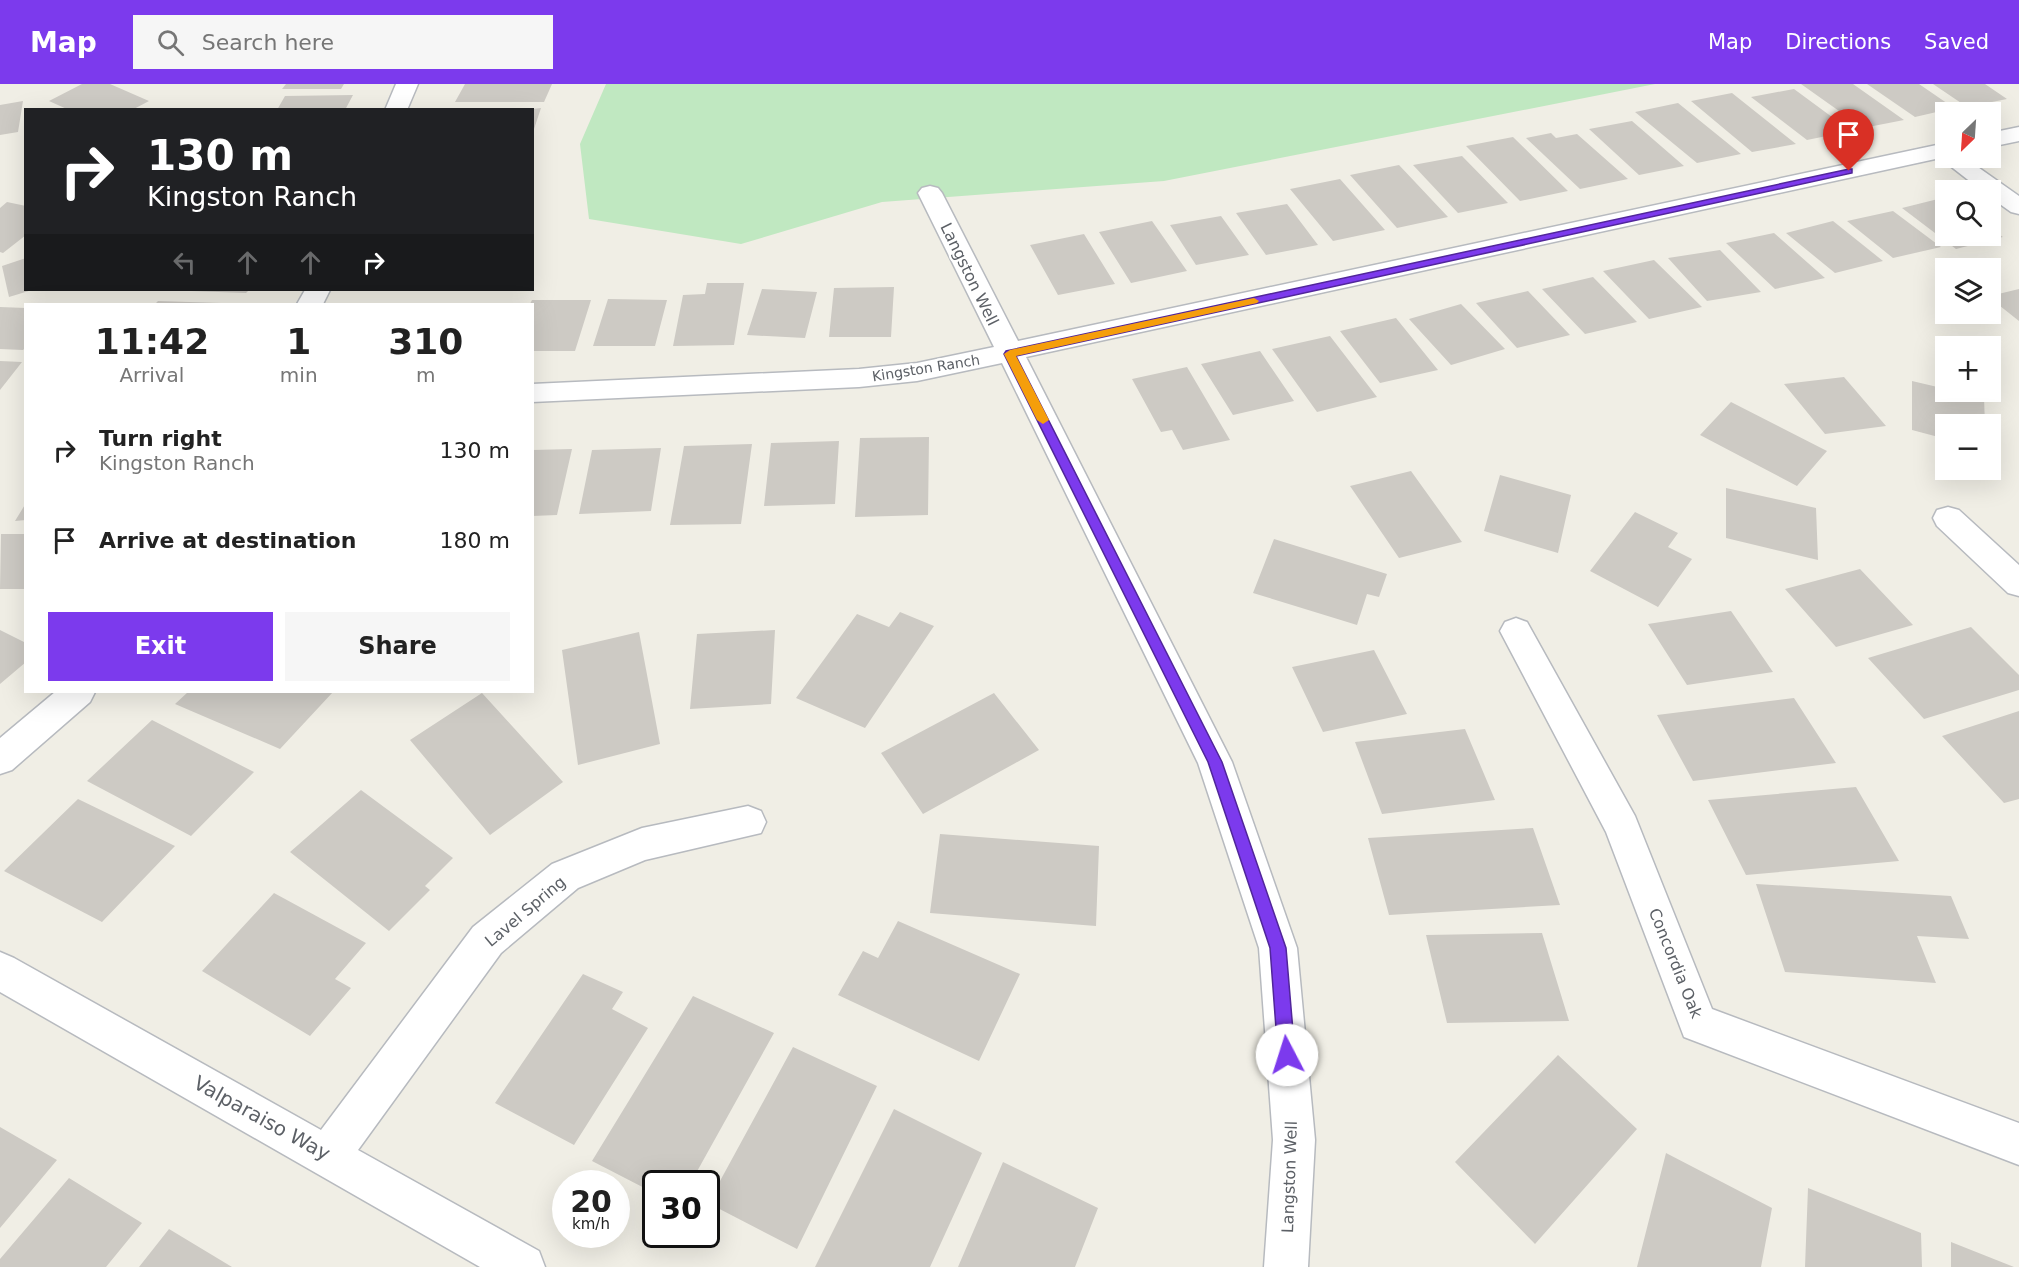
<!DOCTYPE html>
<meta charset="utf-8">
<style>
body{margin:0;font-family:"DejaVu Sans",sans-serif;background:#f6f6f6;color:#222;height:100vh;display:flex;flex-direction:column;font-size:22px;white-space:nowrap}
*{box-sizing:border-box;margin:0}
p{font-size:20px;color:#767676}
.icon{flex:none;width:33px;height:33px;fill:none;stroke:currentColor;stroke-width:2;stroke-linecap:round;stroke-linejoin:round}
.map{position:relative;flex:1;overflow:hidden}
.sheet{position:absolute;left:24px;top:219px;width:510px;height:390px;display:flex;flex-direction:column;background:#fff;border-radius:0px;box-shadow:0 6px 24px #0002}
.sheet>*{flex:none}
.banner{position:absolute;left:24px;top:24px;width:510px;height:183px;border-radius:0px;box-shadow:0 6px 24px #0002;background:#202124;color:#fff;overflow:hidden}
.needle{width:39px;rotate:205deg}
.controls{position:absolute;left:1935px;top:18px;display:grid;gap:12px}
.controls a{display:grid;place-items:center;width:66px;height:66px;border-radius:0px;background:#fff;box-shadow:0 6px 24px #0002;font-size:30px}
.speed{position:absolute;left:552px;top:1086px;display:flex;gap:12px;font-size:30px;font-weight:700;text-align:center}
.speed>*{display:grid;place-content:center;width:78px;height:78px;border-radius:50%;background:#fff;box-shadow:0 6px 24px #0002;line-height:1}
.speed small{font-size:15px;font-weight:400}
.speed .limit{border:3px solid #111;border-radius:9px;background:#fff;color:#111}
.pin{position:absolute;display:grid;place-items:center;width:51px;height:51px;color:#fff;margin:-62px -26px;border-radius:50% 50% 50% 0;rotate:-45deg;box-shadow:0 0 6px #0007}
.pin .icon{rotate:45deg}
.me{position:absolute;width:66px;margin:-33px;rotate:355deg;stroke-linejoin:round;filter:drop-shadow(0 0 4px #0008)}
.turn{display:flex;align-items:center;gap:21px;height:126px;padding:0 24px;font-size:27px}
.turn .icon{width:78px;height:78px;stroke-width:2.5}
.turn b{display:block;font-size:42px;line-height:51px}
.lanes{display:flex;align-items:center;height:57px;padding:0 24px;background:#0003;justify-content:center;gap:30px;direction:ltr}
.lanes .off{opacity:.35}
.eta{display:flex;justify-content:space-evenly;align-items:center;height:102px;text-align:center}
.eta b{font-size:36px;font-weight:700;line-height:42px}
.action{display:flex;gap:12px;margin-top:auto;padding:12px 24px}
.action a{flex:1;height:69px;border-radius:0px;background:#7c3aed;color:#fff;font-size:24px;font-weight:700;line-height:69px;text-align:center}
.action a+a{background:#f6f6f6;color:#222}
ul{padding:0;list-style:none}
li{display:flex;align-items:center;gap:18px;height:90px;padding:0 24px}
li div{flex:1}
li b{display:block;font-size:22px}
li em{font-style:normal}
header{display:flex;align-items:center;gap:36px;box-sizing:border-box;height:84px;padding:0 30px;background:#7c3aed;color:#fff}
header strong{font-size:28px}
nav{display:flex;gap:33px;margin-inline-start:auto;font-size:21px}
.search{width:420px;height:54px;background:#f6f6f6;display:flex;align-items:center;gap:15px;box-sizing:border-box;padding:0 21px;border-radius:0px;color:#767676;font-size:22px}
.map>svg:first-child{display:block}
</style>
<header>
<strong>Map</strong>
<div class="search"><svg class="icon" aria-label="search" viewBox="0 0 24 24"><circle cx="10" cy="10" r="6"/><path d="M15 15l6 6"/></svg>Search here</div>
<nav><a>Map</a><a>Directions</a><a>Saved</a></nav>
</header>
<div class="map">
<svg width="2019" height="1183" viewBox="0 0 2019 1183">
<rect width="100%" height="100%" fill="#f0eee5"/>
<path fill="#c0e8c1" d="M606,0H1655L1164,97L882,118L741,160L589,135L580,60Z"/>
<path fill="#cdcac4" d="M82,0H110L149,17L132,26H69L49,17Z
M286,0H344L341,5H282Z
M465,0H552L544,18H455Z
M1801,0H1853L1904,36L1863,44Z
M1867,0H1919L1954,24L1915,33Z
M1933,0H1985L2007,15L1967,23Z
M1794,5L1851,47L1807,56L1751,13Z
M1732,9L1796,60L1752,68L1691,17Z
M353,11L345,26H277L285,12Z
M23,17L18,48L0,51V21Z
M1678,19L1741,70L1697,79L1635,28Z
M541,24L533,48H532V25Z
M1632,37L1684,82L1639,91L1589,45Z
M1551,49L1556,54L1577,50L1628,95L1580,105L1526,54Z
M1513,53L1568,107L1520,117L1466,62Z
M1462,72L1508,119L1458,129L1413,81Z
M1399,81L1448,133L1397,144L1350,91Z
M1340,95L1385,146L1333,157L1290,105Z
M1946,113V152H1990V144L2003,153L1956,165L1902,124Z
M7,118L26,122V151L3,169L0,168V124Z
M1287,120L1318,161L1266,171L1236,129Z
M1893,127L1941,163L1893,174L1847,137Z
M1221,132L1249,171L1196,181L1170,141Z
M1152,137L1187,187L1131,199L1099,148Z
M1833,137L1883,177L1835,189L1786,149Z
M1774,149L1825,194L1775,205L1726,159Z
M1084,150L1115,200L1058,211L1030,161Z
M1720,166L1761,208L1707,217L1668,174Z
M26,174V206H32L9,213L2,182Z
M1654,176L1702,223L1649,235L1603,187Z
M1593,193L1637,238L1585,250L1542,205Z
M707,199H744L734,261L673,262L683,211L705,210Z
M894,203L891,253H829L834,204Z
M762,205L817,208L805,254L747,251Z
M2019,205V237L1990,214V212Z
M191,206H249L246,209L191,207Z
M1528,207L1570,251L1517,264L1476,219Z
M608,215L667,216L655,262H593Z
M532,216H591L575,267H532V220H530Z
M158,217L221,219V220H155Z
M1461,220L1505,265L1451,281L1409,235Z
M0,223L26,224V263L23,266L0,265Z
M1396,234L1438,286L1380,299L1340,247Z
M1330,252L1377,313L1317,328L1272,265Z
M1260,267L1294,317L1233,331L1201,280Z
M0,277L22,278L0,306Z
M1187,283L1230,356L1183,366L1172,346L1161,348L1132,295Z
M1844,293L1886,342L1825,350L1784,300Z
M1912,297L1946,305V308L1984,315L1985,340H1946V355L1912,346Z
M1731,318L1827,367L1797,402L1700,351Z
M929,353L928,431L855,433L860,354Z
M839,357L835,420L764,422L771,359Z
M752,360L741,440L670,441L684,362Z
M661,364L651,427L579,430L592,366Z
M572,365L557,431L532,432V366Z
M1411,387L1462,458L1399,474L1350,402Z
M1500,391L1571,411L1558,469L1484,447Z
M1726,404L1816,424L1818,476L1726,454Z
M26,419V436L15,437Z
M1635,428L1678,449L1668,463L1692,475L1658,523L1590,487Z
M1,450H26V505H0Z
M1274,455L1387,490L1379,513L1367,510L1357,541L1253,509Z
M1860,485L1913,541L1836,563L1785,505Z
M1731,527L1773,588L1687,601L1648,540Z
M900,528L934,542L865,644L796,614L857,530L889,543Z
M1971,543L2019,591V606L1924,635L1868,574Z
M0,546L26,559V578L0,600Z
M775,546L771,620L690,625L697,550Z
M639,548L660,660L578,681L562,566Z
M1374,566L1407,630L1323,648L1292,583Z
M188,608H333L280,665L175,620Z
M482,609L563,698L490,751L410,656Z
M994,609L1039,666L923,730L881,669Z
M1794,614L1836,679L1693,697L1657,631Z
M2019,627V715L2004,719L1942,652Z
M152,636L254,688L191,752L87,697Z
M1465,645L1495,716L1382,730L1355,658Z
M1856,703L1899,777L1746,791L1708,716Z
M361,706L453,774L425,802L430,806L389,847L290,768Z
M78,715L175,762L102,838L4,787Z
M1533,744L1560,821L1389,831L1368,754Z
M940,750L1099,762L1096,842L930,829Z
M1756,800L1951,812L1969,855L1917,852L1936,899L1785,888Z
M274,809L366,859L335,895L351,904L310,952L202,887Z
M898,837L1020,890L979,977L838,911L863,867L878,874Z
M1542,849L1569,937L1447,939L1426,851Z
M583,890L623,908L612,925L648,944L574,1061L495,1019Z
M693,912L774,949L690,1100H656V1110L592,1077Z
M793,963L877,1002L797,1165L708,1119Z
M1558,971L1637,1045L1535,1160L1455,1078Z
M894,1025L982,1069L930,1183H815Z
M0,1043L57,1076L0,1144Z
M1666,1069L1772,1124L1761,1183H1637Z
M1003,1078L1098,1124L1075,1183H958Z
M69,1094L142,1139L106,1183H0V1175Z
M1808,1104L1921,1149L1922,1183H1805Z
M169,1145L232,1183H139Z
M1951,1158L2014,1183H1951Z"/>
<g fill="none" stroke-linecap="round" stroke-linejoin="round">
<g stroke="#b7babf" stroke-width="3">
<path id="minor" d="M396,0H418L407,26H385Z
M2019,43V57L1990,63V49Z
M1946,59V74H1965L2019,112V130L2011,128L1990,113V106H1981L1940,74L1026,273L1232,678L1297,864L1315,1056L1308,1183H1264L1273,1056L1259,864L1198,679L1002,279L917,297L859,303L532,318V300L859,285L917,279L994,263L918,109L922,104L930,102L938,104L942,109L1018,257Z
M305,206H330L323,220H297Z
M1948,423L1959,426L2019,481V512L2008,509L1937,442L1933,434L1937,426Z
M1516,534L1527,538L1635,732L1712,925L2019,1039V1081L1684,953L1606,748L1500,547L1505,538Z
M55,608H95L90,618L12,686L0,690V654Z
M748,722L761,727L766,738L761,749L645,776L578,804L501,869L358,1066L539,1167L545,1183H480L0,908V868L14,874L321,1046L473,843L552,780L642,744Z"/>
</g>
<use href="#minor" fill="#fff" fill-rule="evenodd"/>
</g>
<path fill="#7c3aed" stroke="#51269a" stroke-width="1.5" d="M1849,85H1852V89L1016,272L1222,678L1286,864L1295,971L1293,977L1287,979L1281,977L1278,971L1270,864L1208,678L1004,270L1006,267Z"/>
<path fill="#f59e0b" d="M1254,214L1259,217L1257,219L1016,272L1049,336L1043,340L1037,336L1004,270L1010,266Z"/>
<g text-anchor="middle" stroke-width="4.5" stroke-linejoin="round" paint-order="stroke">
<g font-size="14" fill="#5c6066" stroke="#fff">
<text transform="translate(926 284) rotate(-9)" y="5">Kingston Ranch</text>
</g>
<g font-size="16" fill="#5c6066" stroke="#fff">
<text transform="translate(970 190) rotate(64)" y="6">Langston Well</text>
<text transform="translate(525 827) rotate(-40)" y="6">Lavel Spring</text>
<text transform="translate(1676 879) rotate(68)" y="6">Concordia Oak</text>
<text transform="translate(1289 1093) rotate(-88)" y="6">Langston Well</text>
</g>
<g font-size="20" fill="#5c6066" stroke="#fff">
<text transform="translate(262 1034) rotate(29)" y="7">Valparaiso Way</text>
</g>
</g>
</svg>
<div class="controls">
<a><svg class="needle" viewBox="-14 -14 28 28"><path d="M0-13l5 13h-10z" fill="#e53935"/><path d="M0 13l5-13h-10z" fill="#767676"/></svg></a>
<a><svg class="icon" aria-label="search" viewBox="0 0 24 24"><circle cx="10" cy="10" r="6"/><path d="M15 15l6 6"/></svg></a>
<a><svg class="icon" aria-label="layers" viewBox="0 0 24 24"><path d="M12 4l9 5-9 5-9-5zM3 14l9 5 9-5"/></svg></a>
<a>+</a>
<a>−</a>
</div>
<div class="speed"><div>20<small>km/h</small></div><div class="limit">30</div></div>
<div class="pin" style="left:1849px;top:87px;background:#d93025"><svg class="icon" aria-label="arrive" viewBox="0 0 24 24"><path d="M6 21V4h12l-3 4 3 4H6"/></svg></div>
<svg class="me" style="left:1287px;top:971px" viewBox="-20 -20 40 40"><circle r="19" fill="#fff"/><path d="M0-13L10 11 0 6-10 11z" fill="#7c3aed"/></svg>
<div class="banner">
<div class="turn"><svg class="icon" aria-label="right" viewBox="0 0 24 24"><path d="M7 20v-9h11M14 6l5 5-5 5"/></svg><div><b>130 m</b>Kingston Ranch</div></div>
<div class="lanes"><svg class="icon off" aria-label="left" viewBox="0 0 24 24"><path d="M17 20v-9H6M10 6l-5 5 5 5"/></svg><svg class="icon off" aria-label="ahead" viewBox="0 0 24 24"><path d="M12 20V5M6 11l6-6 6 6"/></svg><svg class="icon off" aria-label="ahead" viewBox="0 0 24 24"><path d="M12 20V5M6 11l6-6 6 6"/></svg><svg class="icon" aria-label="right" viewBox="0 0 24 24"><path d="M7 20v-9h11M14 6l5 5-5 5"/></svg></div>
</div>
<section class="sheet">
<div class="eta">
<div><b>11:42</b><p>Arrival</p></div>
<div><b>1</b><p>min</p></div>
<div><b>310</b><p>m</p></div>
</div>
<ul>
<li><svg class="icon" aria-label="right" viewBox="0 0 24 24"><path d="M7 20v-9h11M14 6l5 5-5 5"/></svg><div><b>Turn right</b><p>Kingston Ranch</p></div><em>130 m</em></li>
<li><svg class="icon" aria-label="arrive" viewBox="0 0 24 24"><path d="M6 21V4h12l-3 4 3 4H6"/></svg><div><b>Arrive at destination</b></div><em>180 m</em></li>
</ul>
<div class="action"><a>Exit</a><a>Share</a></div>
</section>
</div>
